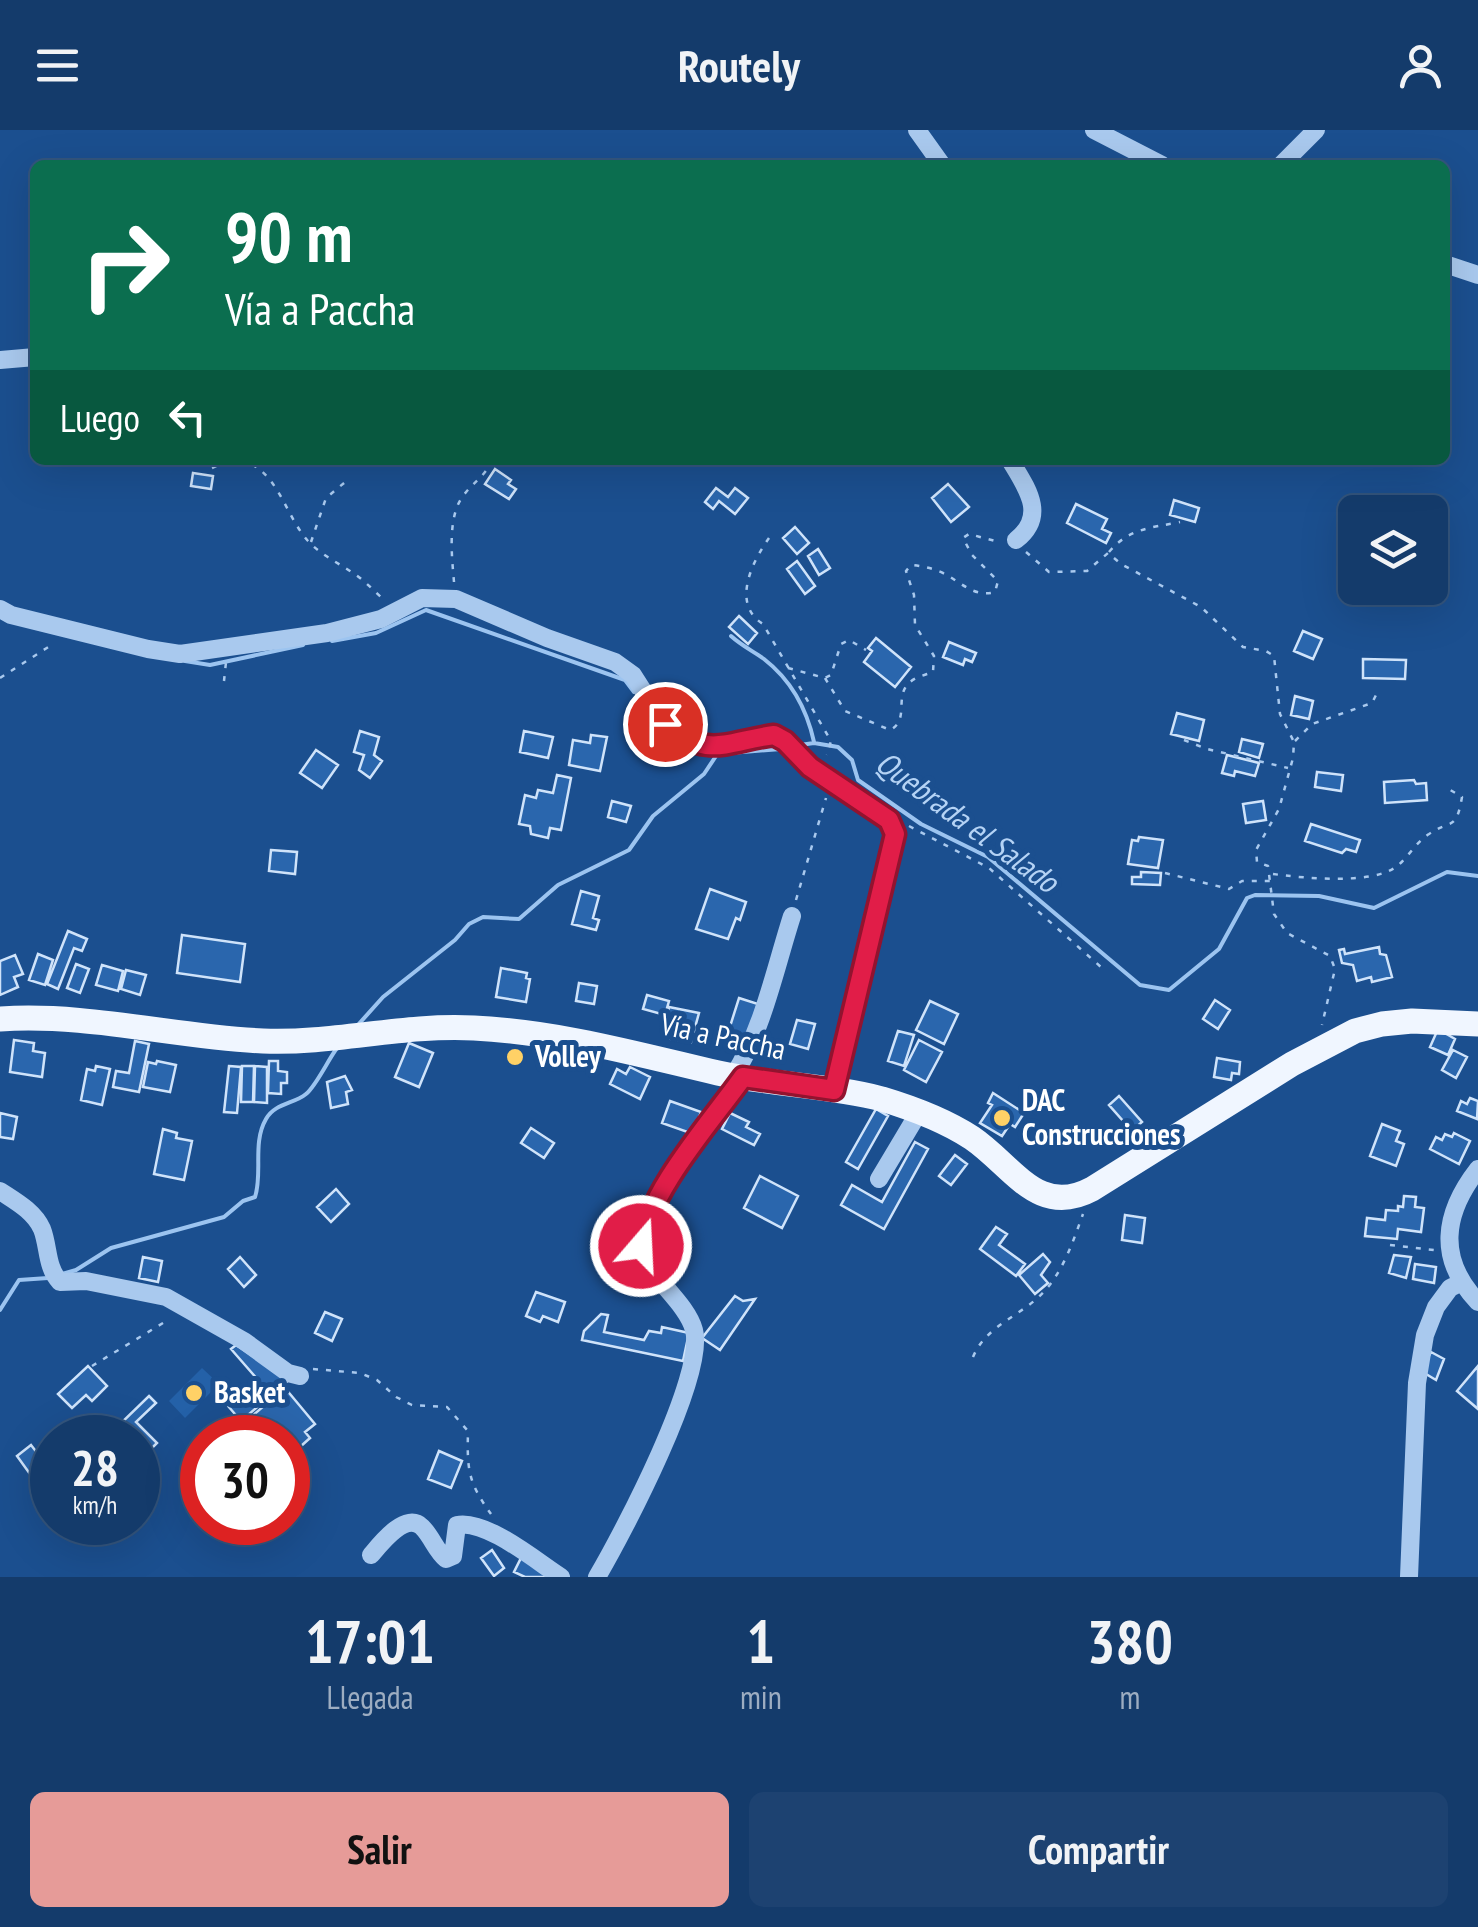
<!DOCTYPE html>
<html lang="es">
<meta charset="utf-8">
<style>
body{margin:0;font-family:"PT Sans Narrow",sans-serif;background:#1d4271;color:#f1f3f6;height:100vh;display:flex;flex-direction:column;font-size:38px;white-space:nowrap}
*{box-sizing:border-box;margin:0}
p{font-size:32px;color:#9dadc1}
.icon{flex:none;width:55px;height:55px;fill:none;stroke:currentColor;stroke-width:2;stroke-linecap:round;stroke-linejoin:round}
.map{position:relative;height:1447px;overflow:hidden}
.panel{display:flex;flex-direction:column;background:#143b6b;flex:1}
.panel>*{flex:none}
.hud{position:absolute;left:30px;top:30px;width:1420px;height:305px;border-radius:15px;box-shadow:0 10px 40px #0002,0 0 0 2px #33557e;background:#0b6e4f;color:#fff;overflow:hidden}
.fabs{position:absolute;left:1338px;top:365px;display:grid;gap:20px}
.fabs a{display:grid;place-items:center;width:110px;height:110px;border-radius:15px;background:#143b6b;box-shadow:0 10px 40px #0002,0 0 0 2px #33557e;font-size:50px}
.speed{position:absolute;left:30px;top:1285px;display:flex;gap:20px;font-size:50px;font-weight:700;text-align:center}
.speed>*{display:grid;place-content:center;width:130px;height:130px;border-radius:50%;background:#143b6b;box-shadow:0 10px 40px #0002,0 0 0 2px #33557e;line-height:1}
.speed small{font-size:25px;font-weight:400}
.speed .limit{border:15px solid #d22;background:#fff;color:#111}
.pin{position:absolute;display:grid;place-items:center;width:85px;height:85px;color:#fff;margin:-42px;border:5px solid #fff;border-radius:50%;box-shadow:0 2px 10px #0007}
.me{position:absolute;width:110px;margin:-55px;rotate:19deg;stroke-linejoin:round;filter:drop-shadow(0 0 8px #0008)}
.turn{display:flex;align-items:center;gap:35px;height:210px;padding:0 30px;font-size:45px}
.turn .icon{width:130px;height:130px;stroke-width:2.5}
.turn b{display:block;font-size:70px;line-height:85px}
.then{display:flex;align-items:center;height:95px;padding:0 30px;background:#0003;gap:20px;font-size:38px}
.eta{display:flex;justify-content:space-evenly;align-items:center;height:170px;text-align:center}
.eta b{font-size:60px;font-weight:600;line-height:70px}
.primary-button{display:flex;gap:20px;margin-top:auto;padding:20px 30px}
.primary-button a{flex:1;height:115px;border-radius:15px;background:#e69b98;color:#111;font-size:40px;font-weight:600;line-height:115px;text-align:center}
.primary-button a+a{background:#1d4271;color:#f1f3f6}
header{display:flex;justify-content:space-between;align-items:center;height:130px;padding:0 30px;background:#143b6b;font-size:45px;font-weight:600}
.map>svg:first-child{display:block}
</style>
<header><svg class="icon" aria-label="menu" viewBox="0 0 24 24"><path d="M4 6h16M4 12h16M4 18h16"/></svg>Routely<svg class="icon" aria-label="person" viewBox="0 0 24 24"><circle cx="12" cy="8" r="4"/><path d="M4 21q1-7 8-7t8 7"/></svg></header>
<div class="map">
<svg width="1478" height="1447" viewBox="0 0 1478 1447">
<rect width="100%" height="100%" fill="#1b4f8f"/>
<path fill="#2461a8" d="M202,1238L219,1254L185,1288L169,1271Z"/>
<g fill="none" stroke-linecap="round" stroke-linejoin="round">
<path stroke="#9cc4f0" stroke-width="4" d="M731,506C742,516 753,521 764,529C791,550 807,580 814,612
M332,511L376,503L426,480L625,550L634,562
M185,531L210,535L303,515
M800,615L814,613L838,617L852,630L858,650L921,694L988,727L1140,855L1169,860L1219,819L1247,768L1255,765L1319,766L1374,778L1447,742L1478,746
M706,625L781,619
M357,896L383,867L455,810L469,794L483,787L519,789L558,755L629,720L653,686L704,644L716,626
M62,1144L76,1140L111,1118L224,1087L243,1071L255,1067C263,1043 252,1013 266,989C275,973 294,974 306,964C316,956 328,930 337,918
M0,1180L19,1150L48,1148"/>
</g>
<path fill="#2a66ad" stroke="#cfe3fa" stroke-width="2.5" d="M495,339L511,350L508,354L516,359L509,369L485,354Z
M193,343L213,346L211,359L191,356Z
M948,354L969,377L951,392L932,368Z
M716,358L728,367L735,358L748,368L735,384L719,371L713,379L705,372Z
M1174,370L1199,378L1195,392L1170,385Z
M1076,374L1107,389L1102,399L1111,403L1106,413L1067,393Z
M795,397L809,413L797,424L783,408Z
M818,419L830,438L819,445L808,426Z
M797,431L815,456L805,464L787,439Z
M739,486L757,503L748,514L729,497Z
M1303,501L1322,509L1313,529L1294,521Z
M876,508L911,537L895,557L864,532L872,521L868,518Z
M949,512L976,523L972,532L965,529L963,535L943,527Z
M1363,529L1406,530L1405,549L1363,548Z
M1295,566L1313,571L1309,589L1291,585Z
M1177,583L1204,590L1199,611L1171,604Z
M360,601L379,607L374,625L382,631L370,648L359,640L364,625L354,622Z
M524,601L553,607L548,628L520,622Z
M591,605L607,607L600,641L569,635L573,610L590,613Z
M1242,609L1263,614L1259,628L1239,622Z
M316,620L338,635L322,658L300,643Z
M1227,625L1259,633L1255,646L1235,641L1234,646L1222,643Z
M1317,642L1343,645L1341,661L1315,657Z
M557,645L571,648L561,700L550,698L548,708L531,704L530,696L519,694L525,665L536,668L538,660L553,663Z
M1414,650L1416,654L1426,653L1427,670L1385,673L1384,652Z
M612,671L631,676L626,692L608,687Z
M1263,671L1266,690L1246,693L1243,674Z
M1311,694L1360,710L1356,722L1346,719L1342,723L1305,711Z
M1139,707L1163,710L1158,738L1128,734L1132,710L1138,711Z
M271,720L297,722L295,744L269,741Z
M1141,742L1161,743L1160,755L1132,754V747H1141Z
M710,759L746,772L740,790L736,788L728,809L696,799Z
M581,761L599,766L593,788L599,790L596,800L572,794Z
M68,801L87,809L82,821L74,818L58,859L47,854Z
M182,805L245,814L240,852L177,843Z
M1379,817L1380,824L1386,825L1392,847L1372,852L1371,847L1357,851L1353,835L1342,833L1339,820L1344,819L1345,824Z
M38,824L53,830L45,855L29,850Z
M15,825L23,844L14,847L18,857L0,865V831Z
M76,834L89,839L80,863L67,858Z
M102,835L123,841L118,861L96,855Z
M501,838L527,843L526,848L530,849L526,872L496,867Z
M126,840L146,845L140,865L121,859Z
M579,853L597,856L594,874L576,871Z
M647,865L669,871L665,885L643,879Z
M739,868L758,874L746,912L727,906Z
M1215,870L1230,880L1218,899L1203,889Z
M930,871L958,884L944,914L916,900Z
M669,877L699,883L691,912L671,909L673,894L666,893Z
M797,890L815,894L808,919L790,914Z
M1438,899L1455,909L1448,925L1430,917Z
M898,901L914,905L904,936L888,931Z
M14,910L34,913L33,921L45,923L42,947L10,942Z
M919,910L942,922L926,952L904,940Z
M135,911L149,914L139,962L113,957L116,941L129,943Z
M409,913L433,923L419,957L395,947Z
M1453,920L1467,927L1456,948L1442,940Z
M1217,928L1240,932L1239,944L1232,943L1231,950L1214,947Z
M157,931L176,935L170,962L143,957L148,932L156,934Z
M269,931H278V941L287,942V953H281V964L268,963Z
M96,936L110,939L102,975L81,970L87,939L95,941Z
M229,936L241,937L237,983L224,982Z
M242,936H254L253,972H241Z
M255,936L267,937V973L254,972Z
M630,937L650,947L640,969L610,954L617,939L626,944Z
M345,946L352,960L346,962L348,974L331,978L327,952Z
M993,963L1024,983L1015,997L1010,994L1002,1006L980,993L992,975L988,973Z
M1119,966L1142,992L1132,1001L1109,975Z
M1470,968L1478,971L1477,989L1457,981L1461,971L1467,974Z
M670,971L701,982L693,1004L662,993Z
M876,979L888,986L858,1039L846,1032Z
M0,983L17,987L13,1009L0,1007Z
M730,983L749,992L746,997L760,1004L754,1015L722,999Z
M1382,994L1400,1001L1396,1011L1404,1014L1396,1036L1370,1026Z
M531,998L554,1013L544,1028L521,1013Z
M163,999L177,1003L176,1008L192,1011L184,1050L154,1044Z
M1454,1003L1470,1011L1459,1034L1430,1019L1436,1007L1442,1010L1445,1004L1452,1007Z
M915,1012L928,1019L884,1099L841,1075L852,1055L882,1072Z
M955,1025L967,1034L951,1055L939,1046Z
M760,1046L798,1066L782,1098L744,1078Z
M336,1059L349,1074L331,1092L317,1077Z
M1404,1066L1416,1067L1415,1077L1424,1078L1421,1102L1398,1099L1397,1109L1365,1106L1367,1088L1385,1090L1386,1080L1398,1081V1076L1403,1077Z
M1125,1085L1145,1088L1142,1113L1122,1110Z
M996,1097L1007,1104L999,1115L1025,1134L1016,1146L980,1119Z
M1043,1124L1050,1132L1041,1145L1048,1153L1035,1164L1019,1145Z
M1394,1125L1411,1127L1406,1148L1389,1143Z
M143,1127L162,1131L158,1152L139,1148Z
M240,1127L256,1145L244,1157L228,1139Z
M1415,1134L1436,1137L1434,1153L1413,1149Z
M536,1162L565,1172L558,1192L543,1186L540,1192L526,1186Z
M735,1166L743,1171L755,1169L720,1220L702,1208Z
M325,1182L342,1189L332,1211L315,1203Z
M601,1184L608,1185L604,1202L644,1210L649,1201L661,1203L662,1197L689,1203L683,1231L582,1210L584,1201Z
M236,1215L289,1250L241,1291L228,1276L258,1250L231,1219Z
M1431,1222L1444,1229L1436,1250L1421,1241Z
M88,1236L107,1256L92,1271L86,1265L72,1278L58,1264Z
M1478,1236V1279L1457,1261Z
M285,1258L315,1294L305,1302L310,1308L291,1325L288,1308H226Z
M149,1266L156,1273L136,1292L157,1313L145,1325L138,1318V1308H127L117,1297Z
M31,1315L45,1333L30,1344L17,1326Z
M439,1321L462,1331L451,1358L428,1349Z
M492,1420L504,1438L494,1446L481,1428Z
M521,1428L548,1441L545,1447H525L514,1442Z"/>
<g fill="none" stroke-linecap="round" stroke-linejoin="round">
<path stroke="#a9c9ee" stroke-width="2.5" stroke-dasharray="5 8" stroke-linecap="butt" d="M240,330C278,339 284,384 308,411C321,425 337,432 353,443C364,450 373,460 383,469
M212,338L230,330
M769,408C752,432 731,474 763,494L831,611L827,625
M311,412L326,368L350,348
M1026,422L1049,442L1087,441L1108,423L1121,434L1201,477L1243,517L1266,521L1274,526L1280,584L1294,612L1293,628L1279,679L1256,720L1257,732L1268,736L1274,784L1287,803L1330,826L1335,839L1322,895
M1109,422C1129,398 1151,398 1180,392
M454,452C452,428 447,387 463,366C473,352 485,347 492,330
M788,538L825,548L831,545L841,514L849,510L866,520
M0,548L53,514
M825,548L845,581L890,600C910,590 894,567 909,553C915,547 925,545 933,542L934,526L915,495L914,465L906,441L911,435C922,436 932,438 943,443C961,452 974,468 995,462L998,451L972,425L963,408L969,404L999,412
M224,551L226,532
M1184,610L1207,619L1288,638
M1295,611L1312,594L1372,573L1379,559
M909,696L989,738L1101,837
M1165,743L1229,759L1242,751H1270
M1273,744C1303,748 1371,755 1396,737C1408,728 1415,713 1429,704C1451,689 1456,702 1462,667L1447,658
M796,770L826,668
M1390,1115L1434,1120
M973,1227C987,1193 1026,1185 1048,1157C1065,1136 1074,1109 1083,1084
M92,1236L168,1190
M313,1239L360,1243L377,1250L396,1267L412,1275L447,1277L468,1301C467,1340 468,1352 491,1384"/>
<path stroke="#a9c9ee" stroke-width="18" d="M917,0L942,35
M1094,0L1162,35
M1281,35L1316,0
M1445,134L1478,145
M0,230L35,227
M1010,330C1026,357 1048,385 1016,410
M0,479L11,485L148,519L180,524L327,503L381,489L422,468L456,469L547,508L615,532L633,545L665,595L683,609L709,617L739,614L774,605L785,611L811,637L889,690L895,704L833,960
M734,945C763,899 775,839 792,786
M1478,1039C1443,1084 1437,1129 1478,1172
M879,1049L919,982
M0,1061C15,1071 34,1081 42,1099C49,1117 46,1137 60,1152L86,1151L166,1167L244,1211L288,1243L300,1246
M371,1425C381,1413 406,1381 422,1397C432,1407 436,1421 446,1429L453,1426L457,1395C486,1389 536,1431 561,1447
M597,1447C623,1403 706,1245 694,1200C686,1170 643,1143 641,1116C637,1079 719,981 743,947
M1409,1447L1417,1253L1425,1205L1436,1177L1450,1158L1460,1153"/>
<path stroke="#f0f6ff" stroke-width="25" d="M0,889C87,883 176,907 263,911C334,914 403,894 474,898C558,902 637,924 718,943C772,955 829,955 882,969C912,978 946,991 972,1008C1013,1036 1038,1088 1092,1059L1292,934L1355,901L1382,894L1412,891L1478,894"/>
</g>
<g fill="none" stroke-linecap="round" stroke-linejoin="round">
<g stroke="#92132f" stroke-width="25">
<path id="route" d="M641,1116C648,1062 710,993 743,947L834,960L895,704L889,690L810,637L785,611L774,605C728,611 707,630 665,594"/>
</g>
<use href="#route" stroke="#e11d48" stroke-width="18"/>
</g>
<g fill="#ffd166" stroke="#1b4f8f" stroke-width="4">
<circle cx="515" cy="927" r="10"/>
<circle cx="1002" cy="988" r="10"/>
<circle cx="194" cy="1263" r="10"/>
</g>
<g text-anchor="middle" stroke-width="10" stroke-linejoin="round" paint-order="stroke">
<g font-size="30" fill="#fff" stroke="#1b4f8f">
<text transform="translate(723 907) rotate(12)" y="10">Vía a Paccha</text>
</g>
<g font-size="30" font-weight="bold" fill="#fff" stroke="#1b4f8f" text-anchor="start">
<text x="535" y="937">Volley</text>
<text x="1022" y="981">DAC<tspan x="1022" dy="34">Construcciones</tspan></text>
<text x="214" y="1273">Basket</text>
</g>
<g font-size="32" font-style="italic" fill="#b5d3f5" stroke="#1b4f8f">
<text transform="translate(967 692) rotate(36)" y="11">Quebrada el Salado</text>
</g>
</g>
</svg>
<div class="fabs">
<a><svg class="icon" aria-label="layers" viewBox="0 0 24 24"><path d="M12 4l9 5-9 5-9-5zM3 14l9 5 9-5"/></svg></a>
</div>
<div class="speed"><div>28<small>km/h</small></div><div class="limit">30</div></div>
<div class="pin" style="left:665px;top:594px;background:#d93025"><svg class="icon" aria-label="arrive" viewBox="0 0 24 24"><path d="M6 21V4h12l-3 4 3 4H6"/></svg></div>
<svg class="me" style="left:641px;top:1116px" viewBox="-20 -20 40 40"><circle r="17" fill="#e11d48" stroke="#fff" stroke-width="3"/><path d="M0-11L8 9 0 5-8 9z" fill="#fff"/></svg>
<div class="hud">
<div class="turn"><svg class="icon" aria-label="right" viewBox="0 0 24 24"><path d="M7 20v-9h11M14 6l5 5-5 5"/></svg><div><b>90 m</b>Vía a Paccha</div></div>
<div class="then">Luego<svg class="icon" aria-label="left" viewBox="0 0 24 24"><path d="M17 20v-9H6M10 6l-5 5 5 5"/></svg></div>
</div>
</div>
<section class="panel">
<div class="eta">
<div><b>17:01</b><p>Llegada</p></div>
<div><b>1</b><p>min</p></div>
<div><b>380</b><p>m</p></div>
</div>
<div class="primary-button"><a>Salir</a><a>Compartir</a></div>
</section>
